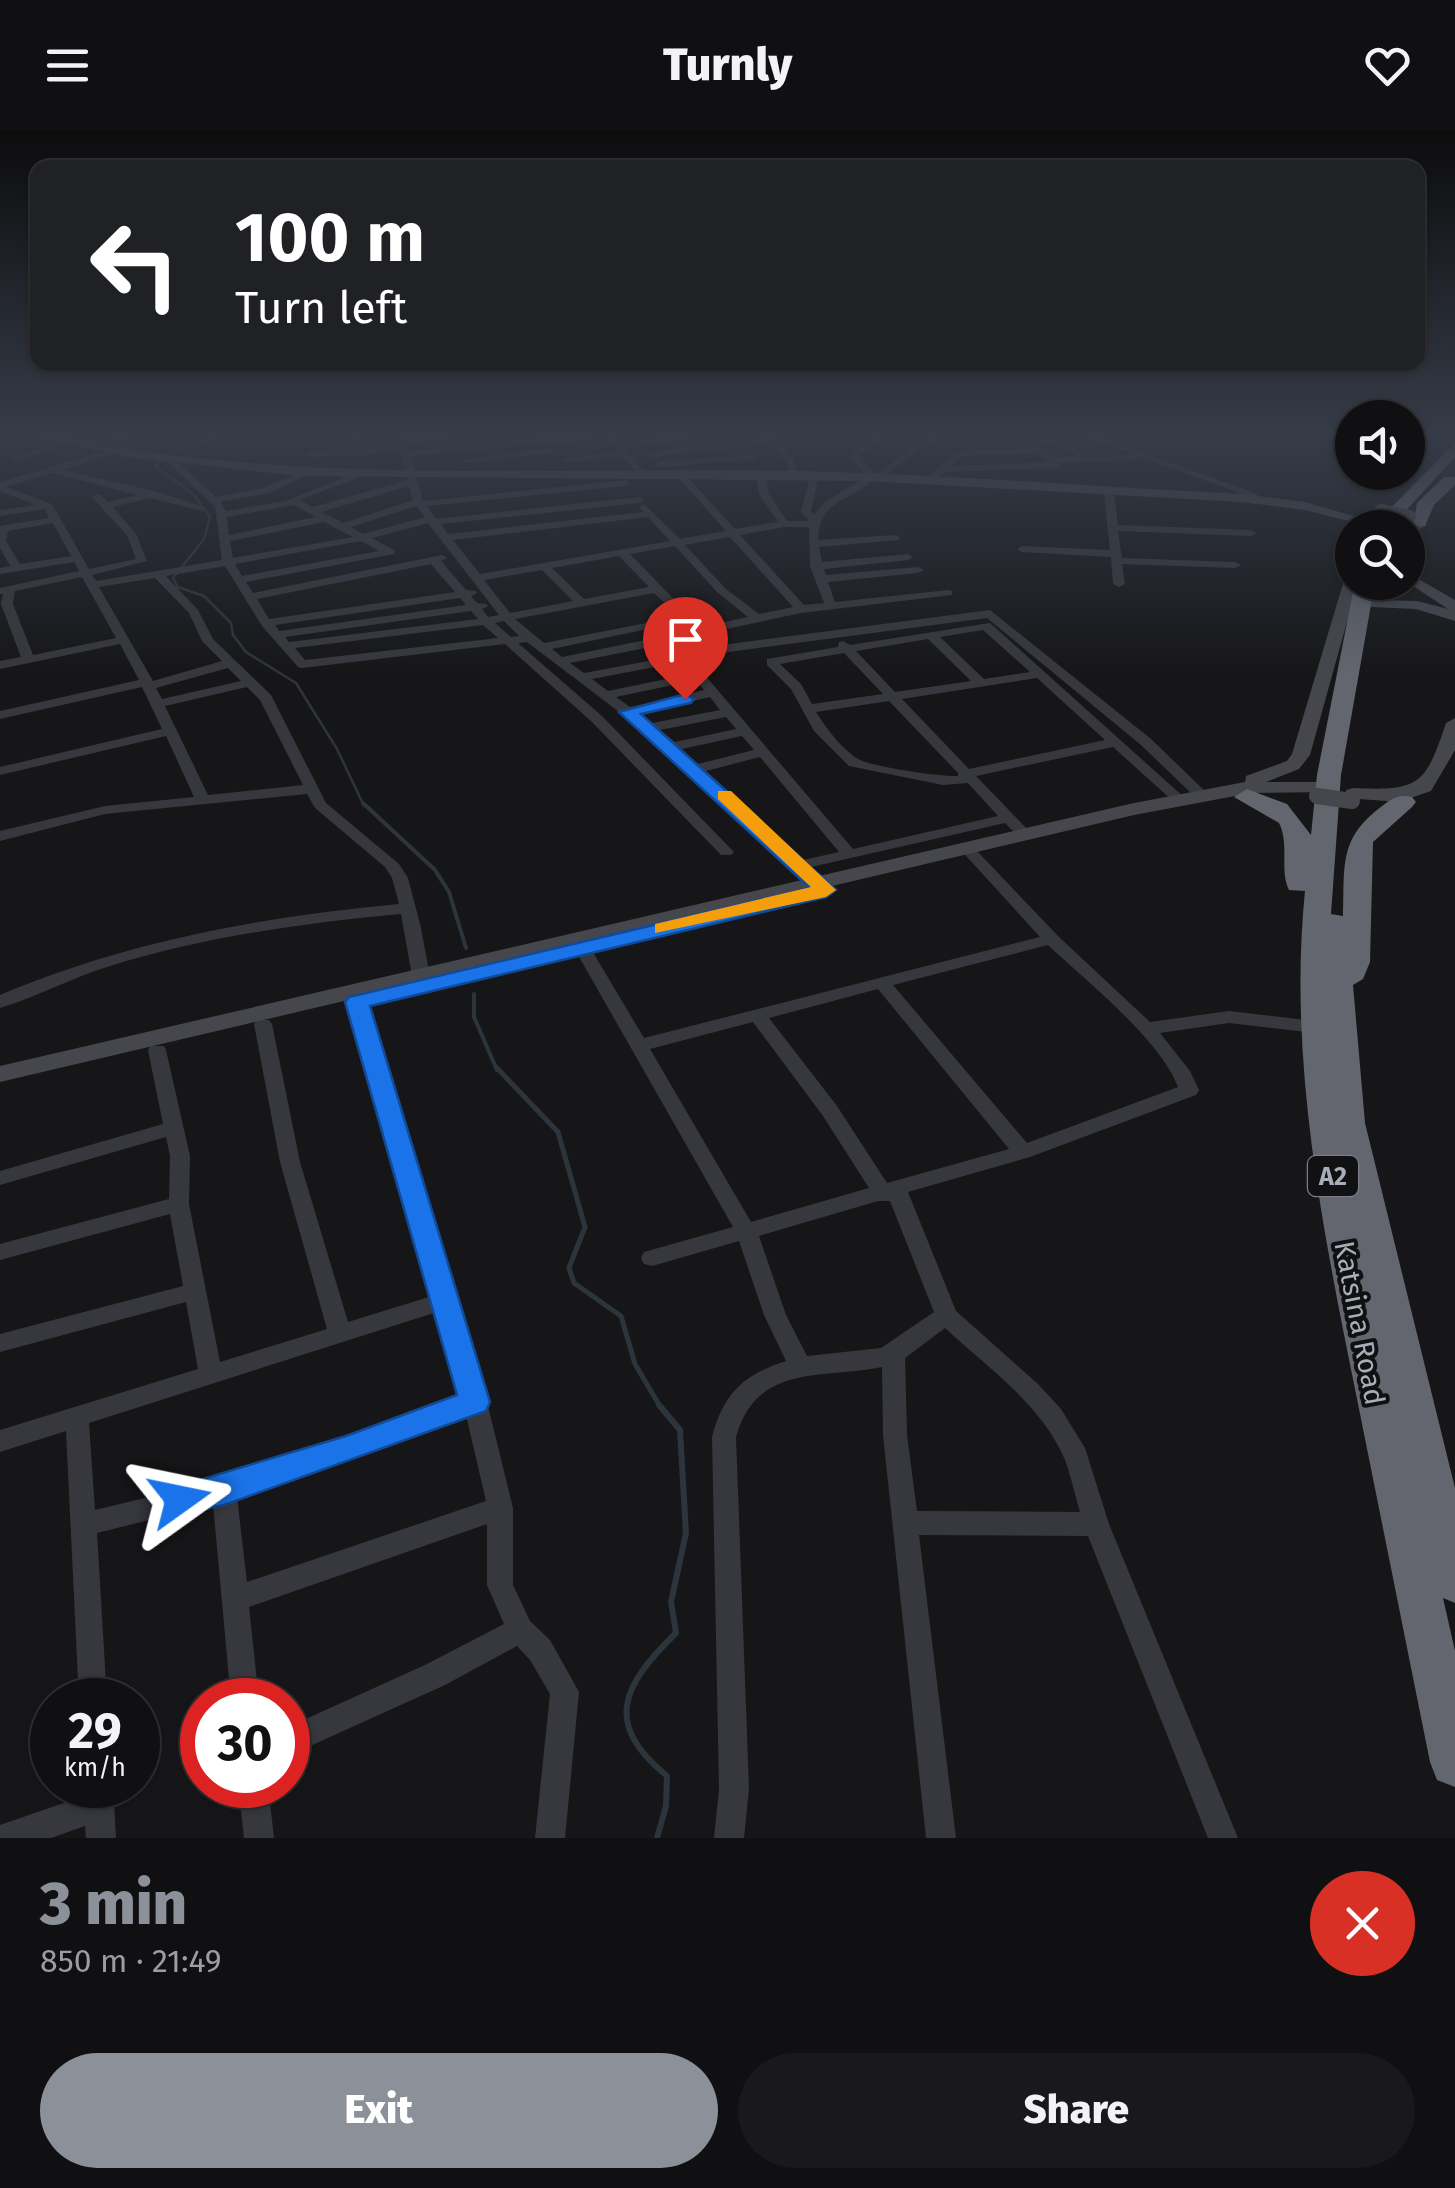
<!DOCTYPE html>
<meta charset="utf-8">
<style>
body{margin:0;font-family:"Fira Sans",sans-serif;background:#19191b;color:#f1f3f6;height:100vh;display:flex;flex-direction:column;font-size:38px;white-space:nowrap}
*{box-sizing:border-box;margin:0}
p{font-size:32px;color:#9c9d9f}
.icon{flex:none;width:55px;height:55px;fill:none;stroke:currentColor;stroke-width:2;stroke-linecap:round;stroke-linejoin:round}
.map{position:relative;height:1708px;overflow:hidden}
.details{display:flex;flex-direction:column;background:#101012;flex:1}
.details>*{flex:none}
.top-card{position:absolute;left:30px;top:30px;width:1395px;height:210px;border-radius:20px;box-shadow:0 2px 8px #0004,0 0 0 2px #303032;background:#202124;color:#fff;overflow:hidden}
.controls{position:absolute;left:1335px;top:270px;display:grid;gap:20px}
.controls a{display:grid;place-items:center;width:90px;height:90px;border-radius:50%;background:#101012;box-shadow:0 2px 8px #0004,0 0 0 2px #303032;font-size:50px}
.speed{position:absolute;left:30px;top:1548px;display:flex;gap:20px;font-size:50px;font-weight:700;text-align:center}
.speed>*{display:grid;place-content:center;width:130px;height:130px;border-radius:50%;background:#101012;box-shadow:0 2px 8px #0004,0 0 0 2px #303032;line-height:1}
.speed small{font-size:25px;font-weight:400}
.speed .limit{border:15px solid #d22;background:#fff;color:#111}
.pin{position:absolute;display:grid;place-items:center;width:85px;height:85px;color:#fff;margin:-102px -42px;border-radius:50% 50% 50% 0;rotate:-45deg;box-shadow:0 0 10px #0007}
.pin .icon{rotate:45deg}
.me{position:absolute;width:110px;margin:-55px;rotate:78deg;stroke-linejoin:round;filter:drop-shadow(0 0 8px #0008)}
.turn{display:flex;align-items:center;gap:35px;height:210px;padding:0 40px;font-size:45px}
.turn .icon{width:130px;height:130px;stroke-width:2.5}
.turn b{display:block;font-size:70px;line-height:85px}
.round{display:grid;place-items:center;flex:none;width:105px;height:105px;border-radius:52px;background:#19191b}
.overview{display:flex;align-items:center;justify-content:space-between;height:170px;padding:0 40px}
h1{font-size:60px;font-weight:800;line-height:75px;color:#8c9099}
.button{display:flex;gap:20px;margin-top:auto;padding:20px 40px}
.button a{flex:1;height:115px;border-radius:60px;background:#8c9099;color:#fff;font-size:40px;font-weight:800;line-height:115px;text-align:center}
.button a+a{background:#19191b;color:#f1f3f6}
header{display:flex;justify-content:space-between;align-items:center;height:130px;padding:0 40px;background:#101012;font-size:45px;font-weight:800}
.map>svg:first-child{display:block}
</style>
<header><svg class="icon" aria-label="menu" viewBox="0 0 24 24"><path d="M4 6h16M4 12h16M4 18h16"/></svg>Turnly<svg class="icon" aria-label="heart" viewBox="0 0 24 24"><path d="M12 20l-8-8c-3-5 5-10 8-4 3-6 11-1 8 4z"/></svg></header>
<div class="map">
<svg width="1455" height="1708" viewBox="0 0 1455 1708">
<rect width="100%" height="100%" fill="#161618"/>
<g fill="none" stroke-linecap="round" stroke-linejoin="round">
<path stroke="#2c353c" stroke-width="2.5" d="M219,306L167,324L155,336L193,364L210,387L204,409L173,448L178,457L204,466L231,493L233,505L246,522L296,553L337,619L364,676"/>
<path stroke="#2c353c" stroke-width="4" d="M363,673L435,740L449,762L466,818
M474,864V887L497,940"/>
<path stroke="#2c353c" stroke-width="5" d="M496,937L558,1002L585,1097L569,1138L574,1153L621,1186L635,1234L661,1278"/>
<path stroke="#2c353c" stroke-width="6" d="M657,1708L666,1676L667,1646C602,1593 623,1555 676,1503L671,1472L686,1403L680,1300L659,1275"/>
<path fill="#37383d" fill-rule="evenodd" d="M123,306H137L98,318L93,315Z
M348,306H357L367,319L398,314L397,306H456L407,313L409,321L564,306H593L589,309L411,326L423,371L626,350L631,353L626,356L427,376L436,389L639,367L644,370L639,373L441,394L448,404L643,382L639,377L644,374L680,409L726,401L678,347V343H684L735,399L778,392L759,364L756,345L761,342L766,345L769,364L787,391H809L801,382L811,343L819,345L811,381L814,384L825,372L867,346L849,325L875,306H886L859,325L876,345L928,306H937L883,347L876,345C857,372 819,366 818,410L895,405L899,406V410L819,417L822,432L908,424L913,427L908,430L824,439L826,445L918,437L924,440L918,443L828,452L835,472L948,460L952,461V465L801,483L698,505L654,463L515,489L544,513L667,489V495L663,496L853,719L998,686L968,653L943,655L849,636L814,601L791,559L767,535V529L838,517L839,512L843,511L850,515L990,493L1186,669L1184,672H1174L1113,617L976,646L1030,702L1033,705L1030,708H1020L1005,693L811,737L834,760L826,765L820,763L656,610L527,512L518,513L602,586L731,719L734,722L731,725H721L592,592L505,514L302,538L298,537L262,496L225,436L166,446L198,480L213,509L271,565L326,673L399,734L408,748L421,798L430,846L421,851L412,846L401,784C302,793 203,807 107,837C71,848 37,867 0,878V865C128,811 261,787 399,774L392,748L385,737L315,678L307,664L105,684L0,711V701L105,676L194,667L166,606L0,645V637L162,599L142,557L0,589V581L139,550L120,514L0,539V531L21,527L1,474L3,464H0V458L79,441L74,432L0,444V438L10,436L0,418V396L49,388L45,379L0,386V380L36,375L0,361V352L111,319L114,320V324L62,340L158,362L207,378L202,381L150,368L113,377L136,404L147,431L92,445L96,451L222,430L215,377L170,335V331H176L216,367L263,358L311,338L319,340L269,363L221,372L226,381L285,371L366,339L369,340V344L299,370L313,377L408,350L400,319L365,325L309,327L304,324L309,321L357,318ZM52,343L138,365L108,372L100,364L91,366L127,405L136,429L89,439L52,374L6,357ZM409,356L413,370L343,393L321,382ZM294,375L316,387L229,405L227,387ZM416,376L425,387L363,404L351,397ZM648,387L670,411L480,444L453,410ZM324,392L353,407L233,428L230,411ZM53,393L71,426L20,434L6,411L8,401ZM428,393L499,485L488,487L482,479L488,476L486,474L477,473L471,466L477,463L475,461L466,460L441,431L447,428L442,425L253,463L246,452L394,424V420L372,408ZM784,397H809L810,436L824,473L804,475L740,405ZM730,407L793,477L759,484L726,459L685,415ZM361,411L379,421L242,446L235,434ZM675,416L718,463L748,487L701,497L630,424ZM619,426L649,457L584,469L552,438ZM431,434L455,462L269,489L257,469ZM542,440L573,471L510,483L484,450ZM82,447L116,508L33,525L13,474L15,461ZM155,448L189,483L202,511L222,531L153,551L99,457ZM460,468L466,475L279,501L275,495ZM471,481L478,489L289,512L285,507ZM504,491L519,506L511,507L495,493ZM483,495L498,508L305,530L295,518ZM652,498L660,507L562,527L552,519ZM983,500L1030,542L984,549L940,507ZM928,509L971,551L895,562L856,521ZM665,514L675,526L584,543L570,533ZM844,523L883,564L812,574L801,554L780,534ZM681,532L690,544L608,561L592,549ZM228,538L241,551L162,569L156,558ZM1037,548L1105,610L969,639L902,569ZM696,550L704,560L630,577L616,567ZM247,557L260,570L303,655L208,665L165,576ZM710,567L720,580L652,593L638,584ZM889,571L958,643V646C941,647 872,637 858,629C842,619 826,598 816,582ZM726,587L736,599L675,612L660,600ZM742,606L754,620L698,634L682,619ZM760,627L839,722L803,730L706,641Z
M605,306H614L621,314L679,306H701L625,319L644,341L639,344L621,326L567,332L562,329L617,321Z
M764,306C781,306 796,328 797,344H791L786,331L770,314L652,327L647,324L652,321L766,309Z
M1085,306H1098L1260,365L1251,367L1140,327L1135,330L1059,333L1061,335L1056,338L945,342L935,350L927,348L957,321L1032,318L1029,314C1064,300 1065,321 1091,326C1103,328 1120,325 1132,324ZM1058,315L1077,326L1052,327L1040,316ZM1037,324L1047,332L951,336L962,326Z
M65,310L73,312L17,331L9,329Z
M273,311L276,312V316L234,319L229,316L234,313Z
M549,318L552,319V323L465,333L460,330Z
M754,324L757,325V329L661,337L656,334L661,331Z
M1109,361L1114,364L1118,395L1251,400L1256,403L1251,406L1118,401L1122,428L1235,432L1241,435L1235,438L1122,434L1125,454L1119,457L1113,454L1111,427L1022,422L1017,419L1022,416L1110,420L1104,364Z
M990,480L1151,609L1206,662V668H1196L1141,615L987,488L721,523L715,519L721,515Z
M973,720L978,722L1059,807L1150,892L1229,881L1315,891L1324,897L1315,903L1229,893L1160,903L1190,941L1199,960L1196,965L1030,1027L908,1062L956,1181L1038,1254L1061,1279L1085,1318L1109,1394L1238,1708H1208L1088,1406L919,1405L956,1708H926L883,1305L882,1237C823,1249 756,1233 736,1307L749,1659L744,1708H714L719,1659L712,1307C724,1263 743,1245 786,1231L764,1185L739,1111L652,1136L644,1134L641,1128L644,1122L733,1097L574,818L576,814H588L644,908L1040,807L968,728L965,725L968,722ZM1048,815C1086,851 1160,909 1178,957L1027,1013L893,855ZM878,859L1009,1019L887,1053L837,976L769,888ZM753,892L823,986L869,1058L751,1092L650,919ZM878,1071H890L934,1182L881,1218L807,1226L786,1185L759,1106ZM945,1198C987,1237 1042,1275 1065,1330C1071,1346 1075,1365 1080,1382L917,1381L907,1305L905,1228Z
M357,866L366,872L487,1272L513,1378V1455L530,1491L550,1510L579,1562L565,1708H535L550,1564L530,1530L517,1516L445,1555L288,1626V1597L425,1535L504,1494L487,1455V1394L249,1477L259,1570H231L213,1374L97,1403L107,1570H79L66,1301L0,1322V1300L198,1239L186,1172L0,1222V1204L183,1156L170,1084L0,1130V1114L169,1069L170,1026L166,1007L0,1055V1041L163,994L148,920L150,916H164L166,920L190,1026L189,1074L220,1232L327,1199L280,1032L254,894L257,890H269L272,894L300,1032L348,1192L432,1166L348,872ZM437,1182L461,1267L224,1349L95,1380L89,1293ZM466,1285L486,1371L247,1452L237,1367Z
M83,1655H113L116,1708H86L85,1696L51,1708H0V1695L84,1666Z
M238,1655H268L274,1708H244Z"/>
<path fill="#45474d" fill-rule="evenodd" d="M35,306H57C284,353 512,339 743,340C909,341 1076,356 1242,364L1305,372L1364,389L1357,393L1305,380L1242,372L868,351L301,346L126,327Z
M1410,382L1427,395L1408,405L1405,398L1411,394L1403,386Z
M1352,443V452H1358L1310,625L1299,639L1266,652H1320L1327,654V662L1251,663L1134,685L0,952V936L1134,673L1245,652L1246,646L1287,631L1292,624L1345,447Z
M1408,443L1455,470V491L1416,479L1371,477V471L1376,470L1417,471L1448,479L1407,452Z
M1455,588V620L1431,661L1399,672L1346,668V660L1353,658C1419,661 1425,656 1446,593Z"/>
<path fill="#63666e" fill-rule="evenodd" d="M1455,313V327L1390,398H1371Z
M1444,347H1455V355L1434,375L1425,396H1413L1417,373Z
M1355,452H1375L1341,645L1331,784L1343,786C1345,739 1338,711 1377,680C1389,671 1396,663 1412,667L1416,672L1412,677L1373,712L1370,832L1363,849L1353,855L1365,993L1455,1358V1473L1443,1468L1455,1521V1657L1437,1650L1430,1632C1405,1508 1380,1383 1355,1259C1322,1096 1288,927 1305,761L1289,760C1279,740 1290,715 1279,693L1234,667L1247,659L1287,674L1311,705L1317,645Z"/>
<path stroke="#45474d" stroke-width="12" d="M1381,380L1410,386"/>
<path stroke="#45474d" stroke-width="16" d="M1317,666L1352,671"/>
</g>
<linearGradient id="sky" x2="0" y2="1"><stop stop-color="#0c0c0d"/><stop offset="0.56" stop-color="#363c48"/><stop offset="1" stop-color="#363c48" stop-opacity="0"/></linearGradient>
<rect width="1455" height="545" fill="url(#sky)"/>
<path fill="#1a73e8" stroke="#114b97" stroke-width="2.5" d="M685,564L694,569L691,573L641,584L836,760L826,767L370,876L490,1272L486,1281L224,1375L180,1384L169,1379L164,1369L169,1359L346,1306L457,1265L345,872L349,867L810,758L619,582Z"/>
<path fill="#f59e0b" d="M718,661H731L836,760L826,767L655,803V794L811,757L718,669Z"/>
<g text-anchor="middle" stroke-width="8" stroke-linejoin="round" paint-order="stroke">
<rect fill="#111113" stroke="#7b7e86" stroke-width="2.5" x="1308" y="1026" width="50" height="40" rx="8"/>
<g font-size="25" font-weight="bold" fill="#a8adb8">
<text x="1333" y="1055">A2</text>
</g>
<g font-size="28" fill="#a8adb8" stroke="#111113">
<text transform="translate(1360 1193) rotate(79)" y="10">Katsina Road</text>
</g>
</g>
</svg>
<div class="controls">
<a><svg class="icon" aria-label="sound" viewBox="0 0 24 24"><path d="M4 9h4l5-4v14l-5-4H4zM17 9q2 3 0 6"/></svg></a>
<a><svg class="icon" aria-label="search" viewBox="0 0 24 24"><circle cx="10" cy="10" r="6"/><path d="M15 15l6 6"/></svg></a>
</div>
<div class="speed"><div>29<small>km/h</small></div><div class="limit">30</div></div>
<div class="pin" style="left:685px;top:569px;background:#d93025"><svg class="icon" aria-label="arrive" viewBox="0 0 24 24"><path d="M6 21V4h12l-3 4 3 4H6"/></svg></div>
<svg class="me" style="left:180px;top:1369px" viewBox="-20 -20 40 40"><path d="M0-17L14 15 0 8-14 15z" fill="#1a73e8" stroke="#fff" stroke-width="4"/></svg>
<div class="top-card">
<div class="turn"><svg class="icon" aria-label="left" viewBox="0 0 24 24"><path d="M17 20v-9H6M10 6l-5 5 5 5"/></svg><div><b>100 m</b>Turn left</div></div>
</div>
</div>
<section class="details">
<div class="overview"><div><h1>3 min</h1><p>850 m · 21:49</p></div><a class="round" style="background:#d93025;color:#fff"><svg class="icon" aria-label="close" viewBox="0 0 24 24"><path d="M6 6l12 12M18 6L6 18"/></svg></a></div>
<div class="button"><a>Exit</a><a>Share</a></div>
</section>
